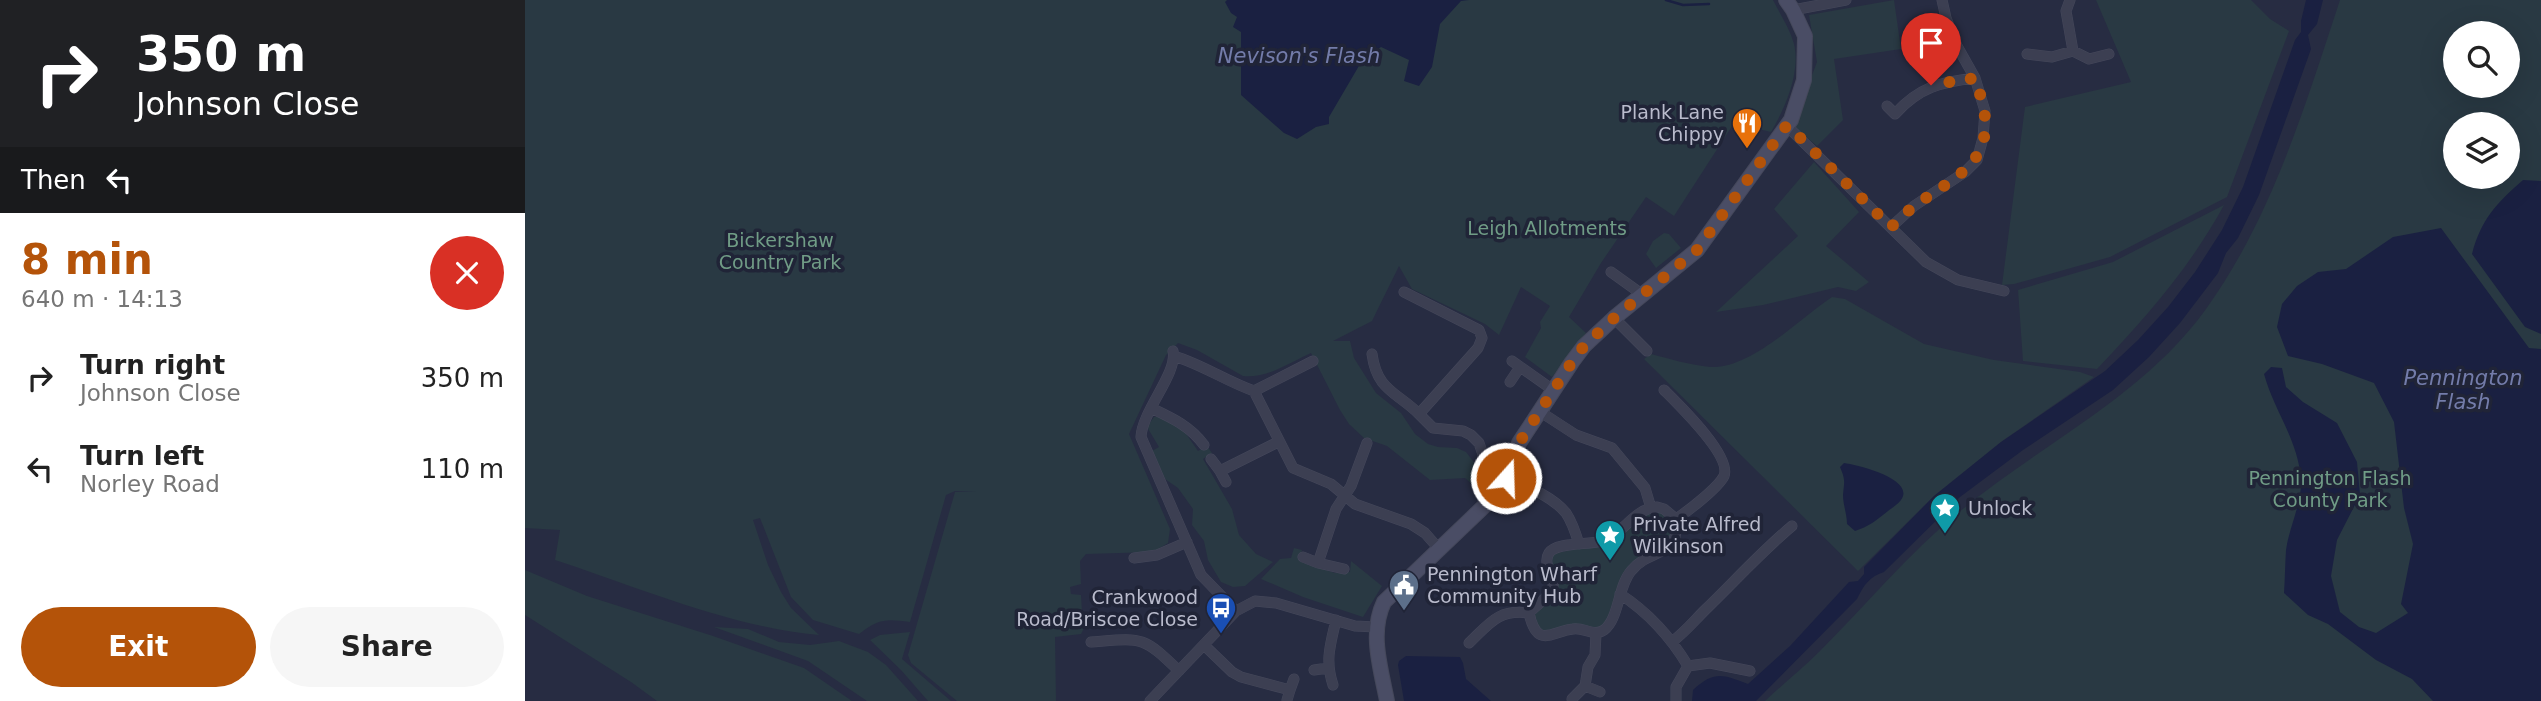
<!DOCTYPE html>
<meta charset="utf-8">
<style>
body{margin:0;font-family:"DejaVu Sans",sans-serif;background:#f6f6f6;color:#222;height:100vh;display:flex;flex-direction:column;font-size:26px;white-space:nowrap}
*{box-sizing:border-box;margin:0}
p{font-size:23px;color:#767676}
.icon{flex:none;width:38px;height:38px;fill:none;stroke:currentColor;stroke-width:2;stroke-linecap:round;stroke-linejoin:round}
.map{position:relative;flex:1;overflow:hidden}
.sheet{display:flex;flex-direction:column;background:#fff;width:525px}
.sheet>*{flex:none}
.banner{background:#202124;color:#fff;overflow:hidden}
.fabs{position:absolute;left:1918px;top:21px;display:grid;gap:14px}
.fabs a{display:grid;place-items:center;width:77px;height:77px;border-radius:50%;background:#fff;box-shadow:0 7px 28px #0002;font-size:35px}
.pin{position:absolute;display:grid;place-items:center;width:60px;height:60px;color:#fff;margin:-72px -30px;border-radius:50% 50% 50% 0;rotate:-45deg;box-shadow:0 0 7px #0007}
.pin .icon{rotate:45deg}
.me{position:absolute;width:77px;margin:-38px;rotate:20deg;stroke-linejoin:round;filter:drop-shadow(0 0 5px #0008)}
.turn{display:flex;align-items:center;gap:24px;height:147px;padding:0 21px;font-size:32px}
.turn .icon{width:91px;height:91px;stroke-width:2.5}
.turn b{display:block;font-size:49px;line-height:60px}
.then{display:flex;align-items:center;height:66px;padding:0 21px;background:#0003;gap:14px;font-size:26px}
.round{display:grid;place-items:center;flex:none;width:74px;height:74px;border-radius:37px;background:#f6f6f6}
.summary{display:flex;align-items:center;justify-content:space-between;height:119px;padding:0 21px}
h1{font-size:42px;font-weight:600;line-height:52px;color:#b45309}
.cta{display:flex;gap:14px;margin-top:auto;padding:14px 21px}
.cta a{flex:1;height:80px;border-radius:42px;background:#b45309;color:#fff;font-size:28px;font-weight:600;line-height:80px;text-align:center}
.cta a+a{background:#f6f6f6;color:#222}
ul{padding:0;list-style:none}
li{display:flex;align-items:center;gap:21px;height:91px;padding:0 21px}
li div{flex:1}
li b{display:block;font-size:26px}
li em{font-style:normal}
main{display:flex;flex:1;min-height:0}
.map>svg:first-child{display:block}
</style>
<main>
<section class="sheet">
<div class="banner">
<div class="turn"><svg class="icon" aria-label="right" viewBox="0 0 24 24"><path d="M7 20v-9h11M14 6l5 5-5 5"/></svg><div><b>350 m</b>Johnson Close</div></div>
<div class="then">Then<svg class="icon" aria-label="left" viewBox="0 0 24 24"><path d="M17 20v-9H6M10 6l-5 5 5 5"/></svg></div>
</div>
<div class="summary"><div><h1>8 min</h1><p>640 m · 14:13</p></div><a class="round" style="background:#d93025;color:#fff"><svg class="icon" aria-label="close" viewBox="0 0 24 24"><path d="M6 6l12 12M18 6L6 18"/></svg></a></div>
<ul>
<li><svg class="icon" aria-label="right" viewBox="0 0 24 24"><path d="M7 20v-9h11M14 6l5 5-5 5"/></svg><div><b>Turn right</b><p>Johnson Close</p></div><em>350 m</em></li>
<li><svg class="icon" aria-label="left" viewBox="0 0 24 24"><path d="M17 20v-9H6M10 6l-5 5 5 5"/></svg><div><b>Turn left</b><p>Norley Road</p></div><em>110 m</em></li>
</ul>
<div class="cta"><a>Exit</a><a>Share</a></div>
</section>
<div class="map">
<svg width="2016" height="701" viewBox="0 0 2016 701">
<rect width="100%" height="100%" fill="#272c42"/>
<path fill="#293943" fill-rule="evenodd" d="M0,0H1248C1255,14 1265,29 1269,44C1276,72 1260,108 1246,132L1209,123L1149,216L1121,197L1076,263L1044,317L1061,333L1027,377L1000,357L1016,328L1015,322L1025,306L996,287L974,335L960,324L887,289L874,266L847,321L808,341H825L829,358L851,393L876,413L890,434L903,444L913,447L932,448L941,452L965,483L956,492L940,478L905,480L862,446L839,438L824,424L815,410L786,353C766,362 741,379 718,376L672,350L653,343L641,355L604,434L645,529L643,543L628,552L561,554L555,561L556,584L545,587L546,594L556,595L558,630L556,634L530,637L531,701H432L386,663L383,655L430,492L452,491H430L421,495L385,622C362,619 354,618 334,634L288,620L266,597L235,518L228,520L243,565L256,592L266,608L294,635C209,628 112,587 30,560L35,530L0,528Z
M1369,0L1376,49L1309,59L1318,120L1292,146L1268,126L1292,62L1284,15Z
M1571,0H1726L1745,19L1764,31L1702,197L1585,257L1489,284L1477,285L1500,107L1606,82Z
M1815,0H2016V701H1240C1258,684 1277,669 1295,651C1341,605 1382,555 1433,513C1515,444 1617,398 1681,309C1747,217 1780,106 1815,0ZM1930,33H1983V86H1930ZM1930,124H1983V177H1930Z
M1289,162L1334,212L1301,246L1344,282L1331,291L1313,287L1238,305L1191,312L1273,236L1249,209Z
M1699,205C1664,269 1622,316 1572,369L1498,361L1493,290L1588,262Z
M1139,233L1144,234L1156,248L1131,268L1121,254L1128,241Z
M1307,297L1320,299L1399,344L1469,360L1555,372L1569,377L1476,442L1409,496L1333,571L1119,359L1126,354C1145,359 1165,365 1185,367C1226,369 1274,319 1307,297Z
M634,416L657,428L673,451L682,446L687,453L678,459L707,509L714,535L731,554L748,562L720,586L708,587L696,582L683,560L679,541L667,525L668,509L653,488L640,479L627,451L634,447L622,427L629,417Z
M1136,512C1148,522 1148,528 1144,543L1117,555L1105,566L1096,578L1082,621L1075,627L1023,632L1015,629L1009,619L1010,614L1029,595L1027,557L1031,553L1077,544L1098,534L1117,515Z
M769,548L777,550L774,561L810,573L825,572L826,561L857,586L838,617L778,597L736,579L755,559L766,558Z
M0,570L62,596L188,636L279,668L327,701H132L106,682L0,615Z
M189,627L223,629L254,642L285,645L314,641L343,652L361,665L393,701H342L283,661Z
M385,632L377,659L426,701H403L376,670L345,640L355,635Z"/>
<path fill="#1a2041" d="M702,0H944L936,1L915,24L907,67L894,86L879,81L884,60L856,47L838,59L804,117V124L791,127L772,139L759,133L716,95V32L708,27L712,17L706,13L700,2Z
M1781,0H1798L1792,24L1783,35L1786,49L1734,195L1713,238L1701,253L1693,273L1655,323L1624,357L1588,390L1498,450L1435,497L1359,572C1344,577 1339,585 1332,599L1231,701H1167L1168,690C1190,670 1198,675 1223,684L1265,646L1324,582L1333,581L1339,574V567L1409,496L1476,442L1580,371L1613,340L1643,307L1670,272L1697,230L1718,187L1770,40L1776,32V21Z
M1998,180L2016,181V334L2000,327L1947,254C1956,219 1972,203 1998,180Z
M1916,228L2004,348L2016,349V701H1908L1887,679L1851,660L1803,624L1783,615L1759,593C1760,579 1760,564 1761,550C1764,528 1777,502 1776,481C1774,441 1749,411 1739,374L1746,367L1757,368L1761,387L1778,402L1812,423L1832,462L1835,495L1812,540L1806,576L1815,612L1834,627L1851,633L1883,613L1876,604L1888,544L1879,508L1869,422L1849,383L1797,364L1763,356L1752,327L1757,304L1772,286L1793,272L1821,269L1868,237Z
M1319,463C1333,465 1391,479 1376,500C1373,504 1367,508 1363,511C1352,520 1343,527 1330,531L1322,524C1322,514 1318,505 1318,495C1319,482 1321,481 1315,467Z
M881,656L935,657L938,663L941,679L966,701H879L873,665L874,661Z"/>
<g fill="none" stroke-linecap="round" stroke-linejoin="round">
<path stroke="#1a2041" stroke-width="2.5" d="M1141,0L1158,5L1184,4"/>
<g stroke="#45485b" stroke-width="11">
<path id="street" d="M1545,0L1541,11L1548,51
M1268,10L1321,0
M1502,54L1527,57L1548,51L1564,59L1584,54
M1362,106L1370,114C1394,87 1416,82 1450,78
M1262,126L1401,262L1433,280L1479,291
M1366,227L1389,206L1440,172L1452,160L1458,138L1460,111L1450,78L1432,46L1421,18L1417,0
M1086,272L1118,295
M879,292L954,330L957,338L953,348L894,414L908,428L938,431L946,435L954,443L963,469C987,482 1023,491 1041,513C1047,522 1051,534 1054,544
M1089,318L1122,351
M648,351C653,373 617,411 616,437L676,575L711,611
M847,354C852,391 872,392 894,414
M649,356C678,365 701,381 729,391L788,361
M987,361L1028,390
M985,382L995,367
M1139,390C1153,404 1207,456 1199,476C1193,488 1163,511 1151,519
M729,391L768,468L806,484L830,504L886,524L900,533L914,549
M626,408C647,418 665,426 679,445
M1014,411L1051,435L1087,448L1120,488L1126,508
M686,459L695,471L753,442
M695,471L701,482
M1132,507L1139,509L1151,519C1155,559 1125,547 1106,571C1093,586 1094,619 1079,630C1069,637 1059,627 1048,629C1027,631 1012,650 1004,613C1011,605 1022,599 1027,589C1033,577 1016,566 1024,553C1031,542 1064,545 1077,541C1099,534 1108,509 1132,507Z
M778,557L793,563
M609,558L632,555L662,542
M819,569L793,563L811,509L826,486L842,443
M1095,594C1124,613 1145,636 1163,666L1151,687V701
M1071,633L1070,655L1063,667L1060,686L1075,692
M1148,641C1160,632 1169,621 1180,610C1209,582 1236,552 1267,526
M566,642C617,638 617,635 654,671
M944,643C965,623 973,609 1004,613
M679,645L707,672L716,677L765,690L769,679
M1163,666L1185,663L1225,671
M789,670L803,668
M808,685C800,660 805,646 811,620
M1047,699L1060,686
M762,700L765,690
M625,701L711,611L730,601L751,603L830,626L851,627"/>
</g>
<g stroke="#45485b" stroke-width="16">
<path id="secondary" d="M862,701C856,669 844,633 859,602L975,491L994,443L1047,362L1059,346L1089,318L1172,250L1266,120L1279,80L1280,36L1268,10L1261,0"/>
</g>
<use href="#street" stroke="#3c3f52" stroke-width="10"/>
<use href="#secondary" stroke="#4a4d65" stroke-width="14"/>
</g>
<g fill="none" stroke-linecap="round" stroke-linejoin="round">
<path stroke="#b45309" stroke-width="12" stroke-dasharray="0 21.6" d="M981,478L994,443L1047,362L1059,346L1089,318L1172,250L1262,125L1366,227C1374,220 1382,211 1391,205C1427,178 1468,165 1459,110C1457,99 1453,88 1450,78L1406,85"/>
</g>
<defs>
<g id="restaurant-pin" transform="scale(1.575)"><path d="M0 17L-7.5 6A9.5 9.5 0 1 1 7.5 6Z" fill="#e8710a" stroke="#202437"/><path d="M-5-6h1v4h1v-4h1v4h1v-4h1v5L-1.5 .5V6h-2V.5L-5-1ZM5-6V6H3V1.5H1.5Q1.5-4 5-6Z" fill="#fff"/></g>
<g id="sight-pin" transform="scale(1.575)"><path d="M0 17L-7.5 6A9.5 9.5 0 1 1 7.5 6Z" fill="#0f9aa8" stroke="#202437"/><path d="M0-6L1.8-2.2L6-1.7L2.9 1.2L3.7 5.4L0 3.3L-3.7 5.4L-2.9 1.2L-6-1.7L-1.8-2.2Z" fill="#fff"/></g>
<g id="civic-pin" transform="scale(1.575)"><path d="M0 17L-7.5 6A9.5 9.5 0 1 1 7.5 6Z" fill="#5c6f8a" stroke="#202437"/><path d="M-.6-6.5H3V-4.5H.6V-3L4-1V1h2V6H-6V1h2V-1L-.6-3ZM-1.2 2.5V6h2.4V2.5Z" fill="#fff"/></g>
<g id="bus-pin" transform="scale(1.575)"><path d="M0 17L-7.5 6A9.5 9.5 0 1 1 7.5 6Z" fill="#1a4fb4" stroke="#202437"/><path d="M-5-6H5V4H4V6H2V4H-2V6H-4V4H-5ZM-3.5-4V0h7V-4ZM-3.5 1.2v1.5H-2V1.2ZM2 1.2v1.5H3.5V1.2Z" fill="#fff"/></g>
</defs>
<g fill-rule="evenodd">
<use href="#restaurant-pin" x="1222" y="123"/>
<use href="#sight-pin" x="1420" y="508"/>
<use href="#sight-pin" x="1085" y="535"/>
<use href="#civic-pin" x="879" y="585"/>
<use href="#bus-pin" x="696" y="608"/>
</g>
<g text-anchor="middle" stroke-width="7" stroke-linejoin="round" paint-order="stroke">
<g font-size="19" fill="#b9bbcc" stroke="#202437" text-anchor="start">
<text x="1199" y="119" text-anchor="end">Plank Lane<tspan x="1199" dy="22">Chippy</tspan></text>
<text x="1443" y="515">Unlock</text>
<text x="1108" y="531">Private Alfred<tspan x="1108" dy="22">Wilkinson</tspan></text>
<text x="902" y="581">Pennington Wharf<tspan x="902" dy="22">Community Hub</tspan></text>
<text x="673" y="604" text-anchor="end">Crankwood<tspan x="673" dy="22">Road/Briscoe Close</tspan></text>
</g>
<g font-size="19" fill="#709c86" stroke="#202437">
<text x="1022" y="235">Leigh Allotments</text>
<text x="255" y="247">Bickershaw<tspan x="255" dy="22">Country Park</tspan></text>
<text x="1805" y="485">Pennington Flash<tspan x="1805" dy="22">County Park</tspan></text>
</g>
<g font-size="21" font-style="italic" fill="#737caa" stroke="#202437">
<text x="774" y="63">Nevison's Flash</text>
<text x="1938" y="385">Pennington<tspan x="1938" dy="24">Flash</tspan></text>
</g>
</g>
</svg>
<div class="fabs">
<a><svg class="icon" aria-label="search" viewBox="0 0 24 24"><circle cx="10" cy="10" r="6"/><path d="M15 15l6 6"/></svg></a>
<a><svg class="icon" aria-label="layers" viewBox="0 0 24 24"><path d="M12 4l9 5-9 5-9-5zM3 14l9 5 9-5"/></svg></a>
</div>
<div class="pin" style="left:1406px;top:85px;background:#d93025"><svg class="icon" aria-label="arrive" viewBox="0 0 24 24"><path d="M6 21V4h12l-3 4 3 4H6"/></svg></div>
<svg class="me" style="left:981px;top:478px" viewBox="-20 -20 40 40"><circle r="17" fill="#b45309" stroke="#fff" stroke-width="3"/><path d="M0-11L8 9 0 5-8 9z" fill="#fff"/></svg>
</div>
</main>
